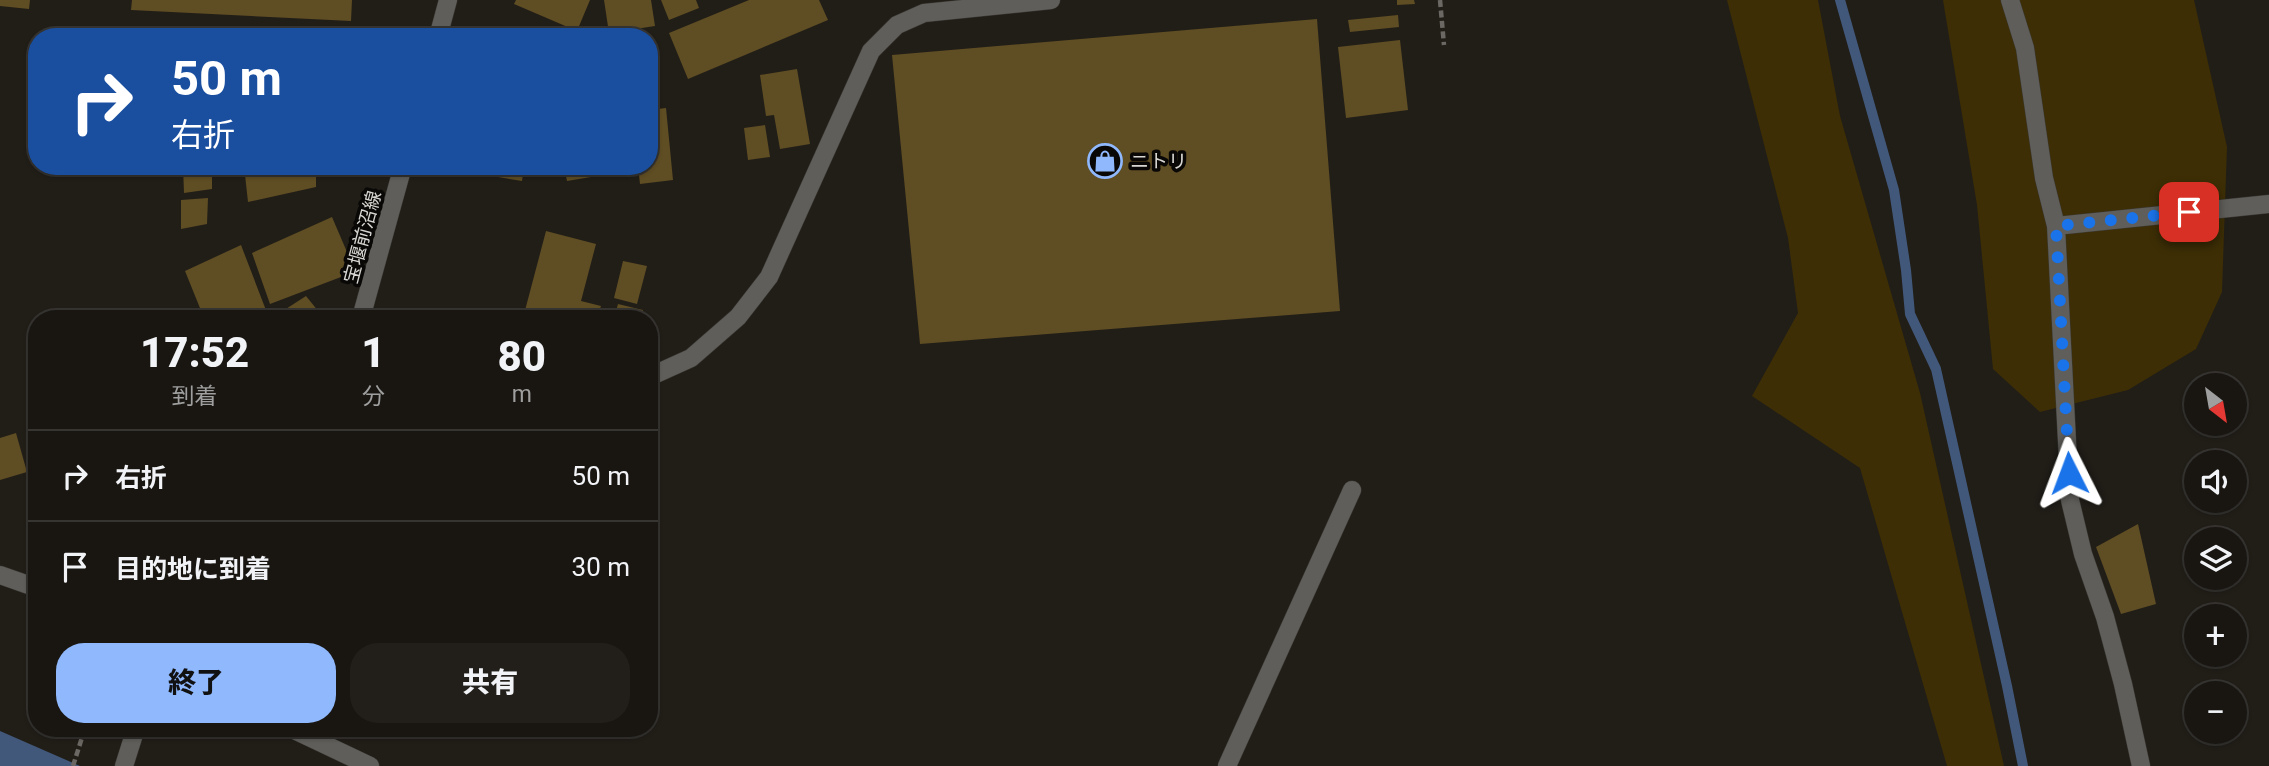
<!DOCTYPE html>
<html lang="ja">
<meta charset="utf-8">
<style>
body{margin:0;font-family:Roboto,"Noto Sans JP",sans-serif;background:#221f1b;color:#f1f3f6;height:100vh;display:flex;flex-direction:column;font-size:26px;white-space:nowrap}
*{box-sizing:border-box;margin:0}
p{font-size:23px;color:#9f9f9f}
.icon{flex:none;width:38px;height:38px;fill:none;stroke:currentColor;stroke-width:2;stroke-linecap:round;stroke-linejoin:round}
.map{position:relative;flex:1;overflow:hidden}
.details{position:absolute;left:28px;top:310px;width:630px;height:427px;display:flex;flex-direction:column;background:#191612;border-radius:28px;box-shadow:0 2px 5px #0004,0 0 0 2px #373532}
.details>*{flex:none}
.top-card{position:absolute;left:28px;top:28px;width:630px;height:147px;border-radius:28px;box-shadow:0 2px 5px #0004,0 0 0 2px #373532;background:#1a4fa0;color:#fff;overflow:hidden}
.needle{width:46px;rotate:149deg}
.buttons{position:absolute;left:2184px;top:373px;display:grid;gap:14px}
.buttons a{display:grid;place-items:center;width:63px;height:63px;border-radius:50%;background:#191612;box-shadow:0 2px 5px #0004,0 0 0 2px #373532;font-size:35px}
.pin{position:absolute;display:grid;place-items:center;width:60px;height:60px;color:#fff;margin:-30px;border-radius:14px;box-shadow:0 4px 10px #0006}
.me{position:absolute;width:77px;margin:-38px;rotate:357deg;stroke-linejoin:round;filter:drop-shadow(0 0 5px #0008)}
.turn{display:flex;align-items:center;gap:24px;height:147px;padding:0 28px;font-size:32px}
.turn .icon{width:91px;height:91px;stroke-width:2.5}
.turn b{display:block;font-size:49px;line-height:60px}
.eta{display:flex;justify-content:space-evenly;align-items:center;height:119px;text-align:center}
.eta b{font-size:42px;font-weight:800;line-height:49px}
.cta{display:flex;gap:14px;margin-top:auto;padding:14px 28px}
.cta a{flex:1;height:80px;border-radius:28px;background:#8fb8fd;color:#111;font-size:28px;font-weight:800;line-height:80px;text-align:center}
.cta a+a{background:#221f1b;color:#f1f3f6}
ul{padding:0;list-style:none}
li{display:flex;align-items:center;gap:21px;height:91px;padding:0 28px;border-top:2px solid #373532}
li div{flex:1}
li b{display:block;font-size:26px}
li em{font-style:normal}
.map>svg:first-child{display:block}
</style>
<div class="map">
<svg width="2269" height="766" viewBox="0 0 2269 766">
<rect width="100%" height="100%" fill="#211e18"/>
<path fill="#3d2e05" d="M1727,0H1818L1840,116L1920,393L2004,766H1947L1860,468L1752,396L1798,313L1788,238Z
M1943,0H2194L2227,147L2222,292L2196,349L2128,390L2040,412L1993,369L1977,205Z"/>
<path fill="#42587b" d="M0,731L80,766H0Z"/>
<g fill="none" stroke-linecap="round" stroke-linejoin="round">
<path stroke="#42587b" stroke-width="10" d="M1840,0L1894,190L1906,270L1910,314L1936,369L2007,686L2023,766"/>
</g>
<path fill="#5f4d23" d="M0,0H30L29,9L0,6Z
M132,0H352L351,21L131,10Z
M516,0H590L577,31L514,4Z
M604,0H651L655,26L609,33Z
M661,0H696L699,8L669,20Z
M749,0H819L828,20L688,79L669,33Z
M1397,0H1414L1415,4L1397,5Z
M1398,15L1399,27L1350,32L1348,20Z
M1317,19L1340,311L920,344L892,55Z
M218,29L303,35V37H217Z
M504,29L544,35V37H503Z
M1400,40L1408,110L1346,118L1338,47Z
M797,69L810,144L780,149L774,115L766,116L760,75Z
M666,108L673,180L640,184L638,166H649V110Z
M765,125L770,157L748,160L744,128Z
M183,166H212V189L184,193Z
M244,166H316V187L248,202Z
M487,166H524L522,181L486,175Z
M564,166H601L603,175L567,181Z
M208,198L207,224L181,229V200Z
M332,217L347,252L341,277L270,304L252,253Z
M546,231L596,244L581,301L601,306L597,318H523Z
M241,245L269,318H204L185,271Z
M623,261L647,266L637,304L614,298Z
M306,296L323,317L321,318H277L275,316Z
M618,304L643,310L641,318H614Z
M16,433L27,472L0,480V438Z
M2138,524L2156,604L2121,614L2096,547Z"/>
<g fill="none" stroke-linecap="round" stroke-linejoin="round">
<g stroke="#3b3832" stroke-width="19">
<path id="minor" d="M2010,0L2025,48L2044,178L2056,226L2070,500L2083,554L2105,617L2123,684L2141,766
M438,37L448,0
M2056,226L2269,204
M361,318L403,166
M649,377L691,358L738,317L769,277L871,51L897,25L924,13L1051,0
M0,575L37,588
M290,728L370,766
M124,766L136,728
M1227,766L1352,490"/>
</g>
<path stroke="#6b6863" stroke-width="4.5" stroke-dasharray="7 3.5" stroke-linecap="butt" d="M1440,0L1444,45
M73,766L85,728"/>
<use href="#minor" stroke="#5f5e5a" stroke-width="18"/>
</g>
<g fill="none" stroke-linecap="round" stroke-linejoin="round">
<path stroke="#1a73e8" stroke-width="12" stroke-dasharray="0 21.6" d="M2069,473L2056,226L2189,212"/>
</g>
<defs>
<g id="shop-ring" transform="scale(1.75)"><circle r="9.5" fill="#090806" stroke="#8fb8fd" stroke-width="1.5"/><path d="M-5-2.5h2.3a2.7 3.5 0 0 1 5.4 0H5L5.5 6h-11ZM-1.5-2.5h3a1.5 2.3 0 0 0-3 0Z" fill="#8fb8fd"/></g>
</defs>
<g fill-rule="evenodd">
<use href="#shop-ring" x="1105" y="161"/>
</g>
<g text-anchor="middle" stroke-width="7" stroke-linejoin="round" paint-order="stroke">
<g font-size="19" fill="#d8d6d2" stroke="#090806" text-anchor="start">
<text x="1130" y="168">ニトリ</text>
</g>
<g font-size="19" fill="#d8d6d2" stroke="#090806">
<text transform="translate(362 237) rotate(-75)" y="7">宝堰前沼線</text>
</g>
</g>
</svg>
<div class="buttons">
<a><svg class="needle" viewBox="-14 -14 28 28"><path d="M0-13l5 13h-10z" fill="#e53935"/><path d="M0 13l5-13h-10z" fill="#9f9f9f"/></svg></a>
<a><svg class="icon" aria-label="sound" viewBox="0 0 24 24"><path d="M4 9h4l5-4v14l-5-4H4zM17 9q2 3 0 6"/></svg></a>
<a><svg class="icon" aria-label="layers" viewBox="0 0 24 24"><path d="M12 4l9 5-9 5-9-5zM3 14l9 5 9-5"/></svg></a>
<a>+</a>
<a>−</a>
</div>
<div class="pin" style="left:2189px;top:212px;background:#d93025"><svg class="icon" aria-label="arrive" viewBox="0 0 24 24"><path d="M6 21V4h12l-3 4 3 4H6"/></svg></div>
<svg class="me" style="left:2069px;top:473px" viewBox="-20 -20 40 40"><path d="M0-17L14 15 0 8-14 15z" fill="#1a73e8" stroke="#fff" stroke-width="4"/></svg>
<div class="top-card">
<div class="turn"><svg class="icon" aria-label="right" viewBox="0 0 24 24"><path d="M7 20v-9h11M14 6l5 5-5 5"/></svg><div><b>50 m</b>右折</div></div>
</div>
<section class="details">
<div class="eta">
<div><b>17:52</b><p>到着</p></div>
<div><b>1</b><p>分</p></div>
<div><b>80</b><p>m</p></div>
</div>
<ul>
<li><svg class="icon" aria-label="right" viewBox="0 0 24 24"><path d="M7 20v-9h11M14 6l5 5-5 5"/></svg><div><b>右折</b></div><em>50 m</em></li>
<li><svg class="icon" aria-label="arrive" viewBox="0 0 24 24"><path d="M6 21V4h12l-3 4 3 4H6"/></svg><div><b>目的地に到着</b></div><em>30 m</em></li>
</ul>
<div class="cta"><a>終了</a><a>共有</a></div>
</section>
</div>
